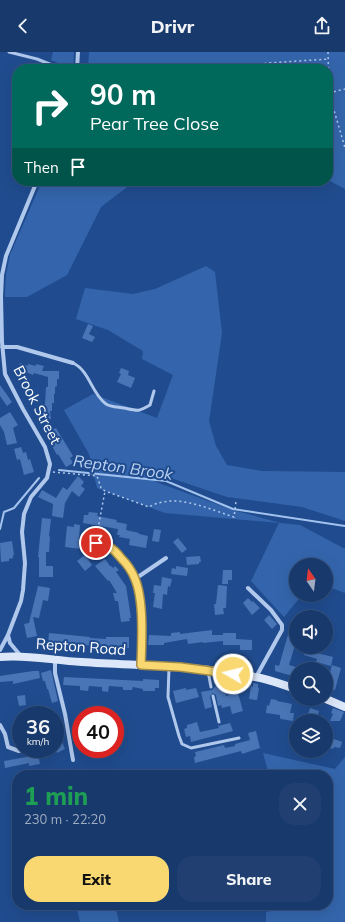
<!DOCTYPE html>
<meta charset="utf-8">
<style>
body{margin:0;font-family:Mulish,sans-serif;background:#214071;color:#f1f3f6;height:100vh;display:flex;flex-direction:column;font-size:15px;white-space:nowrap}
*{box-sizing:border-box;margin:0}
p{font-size:13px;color:#9facc1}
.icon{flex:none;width:22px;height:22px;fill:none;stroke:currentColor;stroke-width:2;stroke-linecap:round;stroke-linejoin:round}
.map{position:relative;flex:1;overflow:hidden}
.details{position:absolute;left:12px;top:718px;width:321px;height:140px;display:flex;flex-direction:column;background:#18396b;border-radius:16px;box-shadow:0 4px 16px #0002,0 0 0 1px #36537e}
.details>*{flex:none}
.top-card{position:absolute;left:12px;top:12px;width:321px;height:122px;border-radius:16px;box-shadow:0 4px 16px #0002,0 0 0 1px #36537e;background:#00695c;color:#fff;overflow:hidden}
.needle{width:26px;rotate:346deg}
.fabs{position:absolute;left:289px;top:506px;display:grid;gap:8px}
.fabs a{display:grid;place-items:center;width:44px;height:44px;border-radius:50%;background:#18396b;box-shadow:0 4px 16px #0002,0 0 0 1px #36537e;font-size:20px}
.speed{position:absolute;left:12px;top:654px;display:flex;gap:8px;font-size:20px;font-weight:700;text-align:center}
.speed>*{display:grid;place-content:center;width:52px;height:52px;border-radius:50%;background:#18396b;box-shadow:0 4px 16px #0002,0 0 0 1px #36537e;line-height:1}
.speed small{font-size:10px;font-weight:400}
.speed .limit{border:6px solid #d22;background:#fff;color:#111}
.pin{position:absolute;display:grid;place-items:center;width:34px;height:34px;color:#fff;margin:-17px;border:2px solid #fff;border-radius:50%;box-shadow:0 1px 4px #0007}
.me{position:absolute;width:44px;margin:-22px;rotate:278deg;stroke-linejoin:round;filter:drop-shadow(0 0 3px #0008)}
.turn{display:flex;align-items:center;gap:14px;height:84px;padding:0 12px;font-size:18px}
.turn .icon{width:52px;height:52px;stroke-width:2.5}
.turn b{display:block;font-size:28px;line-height:34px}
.then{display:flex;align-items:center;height:38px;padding:0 12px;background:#0003;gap:8px;font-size:15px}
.round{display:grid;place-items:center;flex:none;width:42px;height:42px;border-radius:16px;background:#214071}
.head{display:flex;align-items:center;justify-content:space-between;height:68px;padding:0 12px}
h1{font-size:24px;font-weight:800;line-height:30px;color:#1e9e55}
.primary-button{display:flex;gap:8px;margin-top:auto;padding:8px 12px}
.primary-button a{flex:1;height:46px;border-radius:16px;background:#f9d871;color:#111;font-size:16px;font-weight:800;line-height:46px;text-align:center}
.primary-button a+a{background:#214071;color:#f1f3f6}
header{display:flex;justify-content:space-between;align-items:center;height:52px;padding:0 12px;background:#18396b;font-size:18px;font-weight:800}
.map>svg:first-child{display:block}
</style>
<header><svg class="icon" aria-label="back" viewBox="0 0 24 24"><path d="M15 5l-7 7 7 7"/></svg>Drivr<svg class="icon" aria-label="share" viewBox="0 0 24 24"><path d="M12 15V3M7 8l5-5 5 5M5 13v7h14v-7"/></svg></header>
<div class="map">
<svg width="345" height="870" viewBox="0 0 345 870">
<rect width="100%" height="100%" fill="#204c8f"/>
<path fill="#3465ac" d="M53,0H74L73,17L51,8Z
M89,0H345V137L328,128V17H88Z
M42,129H135L101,155L67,223L27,245H5L6,223L10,203Z
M206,214L215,220L222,281L209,369L216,394L227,413L262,419L345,420V469L302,455L227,445L153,420L156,430L233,458L280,471L300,473L343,496H345V541L326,534V513H296V543H302L284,565L251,529L279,471L165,461L97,436L89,402L64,358L93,342L157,366L173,323L142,307L143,299L108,278L76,267L85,236L133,242L155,237Z
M263,701L335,717L345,705V870H266V860L295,853H328V723H269Z
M76,853H115L119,870H80Z"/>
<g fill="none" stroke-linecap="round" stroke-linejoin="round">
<path stroke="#a3c3ee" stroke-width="2" d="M59,418L166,429L233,457L345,474
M0,477L4,460L14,456L39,426"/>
</g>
<path fill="#4975b6" d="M88,272L93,274L89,282L95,285L92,290L82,286Z
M20,311L28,314V312L36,314V312L44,314L42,319H59V327H57V334L55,335V342H54V351H52V359H50L51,367H42L43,352H45L46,335H48V325L34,321L33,323L26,320L25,322L18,320Z
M121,316L129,319L128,323L135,326L131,336L117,330L121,322L119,321Z
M0,333L12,350L7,354L0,344Z
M10,360L18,373L13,376L17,391L7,393L4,380L0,373V366Z
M51,373V379L56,376L73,404L70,406L73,411L66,415L58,402L57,403L43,378Z
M21,395L23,401L26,400L28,408L30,407L34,420L24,423L20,407L17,408L14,397Z
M78,424L84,430L81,434L85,437L79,445L72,439L65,451L63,466L52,464L53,452L38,445L42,438L56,446L63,435L67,438Z
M89,460L98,461L97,464L117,468L116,470L127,472L126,478L139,481V482L148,484L146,496L129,493L130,487L119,485L120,483H117L118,477L83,471L84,463H88Z
M42,466L51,467L49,484L50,485L49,500H46V514H53V525H39V505H38Z
M74,472L80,473L79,488L82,489L81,497L65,495L67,474L74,475Z
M154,477L161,478L159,490L152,489Z
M178,486L187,497L182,501L173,490Z
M12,489L14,503H13V506L9,507V509L1,510L0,491Z
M85,503L92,513L85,519L77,509Z
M200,504L201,510H199V512L187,513L186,505Z
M105,507L110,514H111L113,516L115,514L119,518L116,520L126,534L131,566H129L130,569L121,570L118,549H115L113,541H117L109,528L108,529L95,514Z
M176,514L188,516L187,524L171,522L172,516L176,517Z
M223,518H232V528H228V532H222Z
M162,525L172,527L170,535L168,534L167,543L163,542L162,557L153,555L155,541H153L154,533L161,534Z
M218,533L227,534L226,556H223L224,562L215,563L214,552H216Z
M38,534L50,536L48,549L43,548L39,566L33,565L37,584L27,586L24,572L29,571Z
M248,546L252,550L253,549L260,556L252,563L243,551Z
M269,563L277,572L272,577L264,568Z
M212,578V583H223V581H236V587L252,588V598H240V593H223V589L203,591V590L188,592L187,587L164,591V593H148L149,583L171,584V581L180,580V582Z
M289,579L296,581L295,593L289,613L296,615V625L275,619V613L279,614Z
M49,581L90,585V586L106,587V585H129V596H92V594L86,593L73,592L72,595L48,592Z
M306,595H315L313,600L333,605L331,614L316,610L317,607L304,603Z
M332,613L341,616L335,638L326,636Z
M51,618L58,649L52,651L48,637H47L45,629H43L41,621Z
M33,619H39L40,626L13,632V629L0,630V624Z
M64,625L143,629V627L159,628V636H155V639H143V637L133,635L132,638H123V635L109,634L108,640L102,639V635L89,634L88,639L80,638V634L63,633Z
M253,631L258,632V636H259L257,648L249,647L251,634L253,635Z
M223,632L226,644L238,641L243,659L232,662L230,654L222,656L221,653L218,654L216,643L213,641L210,644L212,655L205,657L201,640L212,638L216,634Z
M186,636V638L196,636L199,645L176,651L173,639Z
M25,643L26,653L19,654L17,644Z
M271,647L277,648V649L292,652L290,661H294L293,669L281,667L280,666V663L266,661L267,653L269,654Z
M310,656L319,659L316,669H306Z
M333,656L344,660L340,669H330L333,662L331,661Z
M197,670L200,680L219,676L218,674L230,671L233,679L191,690L190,684L186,685L184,677L187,676V673Z
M55,674L65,697L57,701L55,696Z
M256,679L260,696L242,702L241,699L195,711L194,705L196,704L195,700L224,693L225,696L235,694V692L250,688L248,681Z
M326,684L342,690L340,696L334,695L333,697L326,695Z
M31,697H37L40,712L29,714V711L5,716L4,709L32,704Z"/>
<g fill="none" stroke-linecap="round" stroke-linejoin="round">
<path stroke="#b0c8ec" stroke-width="1.5" stroke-dasharray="2 3" stroke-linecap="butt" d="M328,0L329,41L345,96
M240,17L267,11L329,7
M329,41L345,37
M53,420L97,424L101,436L105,439L149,455C175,440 208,457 234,465L236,449
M96,487L105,439"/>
<path stroke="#b0c8ec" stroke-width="3" d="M9,0L37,7L62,17
M73,311C90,319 91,341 106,352C110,355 119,355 124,356C138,359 138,360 150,353L154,339
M169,616L168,645L179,684L182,692L191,696L239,686
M208,619L211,635
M213,644L219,670"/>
<path stroke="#b0c8ec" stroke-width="4" d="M77,17L78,0
M2,295H17L73,311
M96,491H102L118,502L131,518L135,527L141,568V613
M135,527L166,506
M248,536L271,558L282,573V578L256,625
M8,583L10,591L20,603
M0,598L8,583L21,549L23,538L25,511L22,480L24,462L31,445L47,426L50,412L45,395L23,357L5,322L2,290L1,245L2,223L6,204L37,129
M55,608V621L65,662L73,708
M0,673L5,682L8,695L19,699"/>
<path stroke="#dce7f9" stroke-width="8" d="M0,605C28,602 54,609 82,610C140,614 198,613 255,625C269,627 283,633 296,637
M326,647L345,655"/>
</g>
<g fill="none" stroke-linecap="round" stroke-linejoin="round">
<g stroke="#a28c49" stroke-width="10">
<path id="route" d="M96,491C106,491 115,498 121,506C127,512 132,519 135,527C144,548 142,589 141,613L180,615L233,622"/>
</g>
<use href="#route" stroke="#f9d871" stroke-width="7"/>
</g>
<g text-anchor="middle" stroke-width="4" stroke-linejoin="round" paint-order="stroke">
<g font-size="15" fill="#fff" stroke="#204c8f">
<text transform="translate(37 353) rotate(63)" y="5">Brook Street</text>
<text transform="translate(81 595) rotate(4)" y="5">Repton Road</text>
</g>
<g font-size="16" font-style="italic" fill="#bcd3f3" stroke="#204c8f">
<text transform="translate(123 415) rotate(8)" y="6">Repton Brook</text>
</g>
</g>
</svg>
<div class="fabs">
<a><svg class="needle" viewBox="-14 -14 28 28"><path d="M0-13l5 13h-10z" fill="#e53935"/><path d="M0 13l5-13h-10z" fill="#9facc1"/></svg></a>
<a><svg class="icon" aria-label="sound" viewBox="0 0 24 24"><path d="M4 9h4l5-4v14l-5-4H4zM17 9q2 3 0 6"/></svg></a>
<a><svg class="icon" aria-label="search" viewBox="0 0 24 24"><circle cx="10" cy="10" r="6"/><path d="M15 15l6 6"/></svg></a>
<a><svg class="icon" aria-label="layers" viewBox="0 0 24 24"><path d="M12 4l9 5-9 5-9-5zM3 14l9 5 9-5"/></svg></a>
</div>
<div class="speed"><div>36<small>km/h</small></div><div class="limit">40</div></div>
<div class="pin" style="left:96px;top:491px;background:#d93025"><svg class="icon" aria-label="arrive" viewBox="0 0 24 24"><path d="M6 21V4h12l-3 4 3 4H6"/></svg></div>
<svg class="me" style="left:233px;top:622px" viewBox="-20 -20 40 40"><circle r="17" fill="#f9d871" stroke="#fff" stroke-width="3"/><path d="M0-11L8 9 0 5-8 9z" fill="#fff"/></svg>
<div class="top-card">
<div class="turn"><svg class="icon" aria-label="right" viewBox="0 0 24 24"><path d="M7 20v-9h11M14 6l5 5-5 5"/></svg><div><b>90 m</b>Pear Tree Close</div></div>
<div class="then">Then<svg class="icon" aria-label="arrive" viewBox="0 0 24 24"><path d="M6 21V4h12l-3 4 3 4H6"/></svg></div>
</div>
<section class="details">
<div class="head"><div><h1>1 min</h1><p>230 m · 22:20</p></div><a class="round"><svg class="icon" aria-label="close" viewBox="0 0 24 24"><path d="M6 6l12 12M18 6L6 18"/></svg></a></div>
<div class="primary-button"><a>Exit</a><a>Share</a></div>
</section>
</div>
